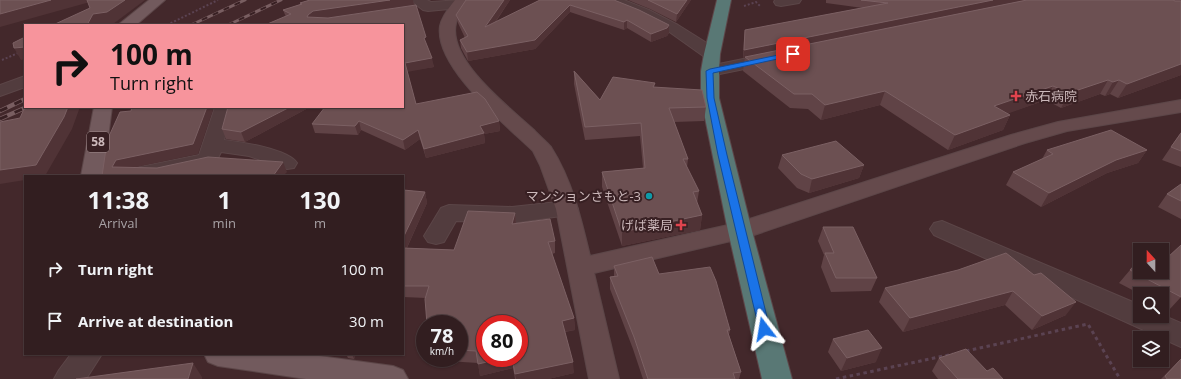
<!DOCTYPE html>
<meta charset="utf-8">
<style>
body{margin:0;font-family:"Open Sans","Noto Sans JP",sans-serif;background:#3a2729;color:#f1f3f6;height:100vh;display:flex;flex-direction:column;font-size:15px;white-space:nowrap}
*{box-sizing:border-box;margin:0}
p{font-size:13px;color:#a8a2a5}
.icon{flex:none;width:22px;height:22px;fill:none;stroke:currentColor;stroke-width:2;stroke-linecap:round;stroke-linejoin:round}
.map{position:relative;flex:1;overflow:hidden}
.panel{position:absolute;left:24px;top:175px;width:380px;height:180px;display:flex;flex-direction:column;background:#321e20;border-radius:0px;box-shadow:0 1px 3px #0004,0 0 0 1px #4d3c3e}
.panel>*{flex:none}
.banner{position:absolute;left:24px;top:24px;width:380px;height:84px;border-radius:0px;box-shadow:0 1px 3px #0004,0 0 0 1px #4d3c3e;background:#f7949c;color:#111;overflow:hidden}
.needle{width:26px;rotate:339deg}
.tools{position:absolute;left:1133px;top:243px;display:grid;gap:8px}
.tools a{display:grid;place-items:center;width:36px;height:36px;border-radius:0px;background:#321e20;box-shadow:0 1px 3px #0004,0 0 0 1px #4d3c3e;font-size:20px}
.speed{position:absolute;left:416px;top:315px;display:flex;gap:8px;font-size:20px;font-weight:700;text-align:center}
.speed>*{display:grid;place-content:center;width:52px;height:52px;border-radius:50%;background:#321e20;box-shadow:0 1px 3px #0004,0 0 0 1px #4d3c3e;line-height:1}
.speed small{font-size:10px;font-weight:400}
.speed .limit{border:6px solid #d22;background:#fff;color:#111}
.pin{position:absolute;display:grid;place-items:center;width:34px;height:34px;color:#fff;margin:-17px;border-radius:8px;box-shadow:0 2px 6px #0006}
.me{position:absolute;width:44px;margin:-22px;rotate:346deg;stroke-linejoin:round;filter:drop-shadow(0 0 3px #0008)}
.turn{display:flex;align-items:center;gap:14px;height:84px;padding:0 20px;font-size:18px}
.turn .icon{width:52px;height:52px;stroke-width:2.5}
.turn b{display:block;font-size:28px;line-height:34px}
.eta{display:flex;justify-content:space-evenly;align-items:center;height:68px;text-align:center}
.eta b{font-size:24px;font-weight:700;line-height:28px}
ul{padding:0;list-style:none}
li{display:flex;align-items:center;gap:12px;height:52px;padding:0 20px}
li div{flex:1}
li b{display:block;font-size:15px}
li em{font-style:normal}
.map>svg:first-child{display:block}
</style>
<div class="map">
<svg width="1181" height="379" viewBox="0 0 1181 379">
<rect width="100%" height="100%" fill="#43282b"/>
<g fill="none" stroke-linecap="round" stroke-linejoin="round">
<g stroke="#5c4648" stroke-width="2">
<path id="street" d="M410,0H427L431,2L461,0L465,1L467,4L465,7L460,8L428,11L423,10Z
M604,0H624L649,10L678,25L718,50L720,54L718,58L712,59L706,58L668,31L639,16L606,3Z
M775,0H801L799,3L781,6L776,5L774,2Z
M773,53L779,54L781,58L779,62L710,76L704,75L701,71L704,67Z
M25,76V87L0,96V85Z
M215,107H233L224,140C241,142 288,149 297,163L294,168L287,169L249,156L221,152L215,164L208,166L162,176H119L122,171L130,169L199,155Z
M567,201L575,204L578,209L575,214L512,223L456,221L444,242L436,244L428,242L424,236L441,208L449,205L512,207Z
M942,221L1140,305V316L1162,315L1181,323V347L934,235L930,229L934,223Z
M71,354H102L86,379H54L59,370Z"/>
</g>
<g stroke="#5c4648" stroke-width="2">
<path id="secondary" d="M455,0H470C465,8 458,14 456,23C447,60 509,107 534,130C539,136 546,141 551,147C572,180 581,218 590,256L737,223L1011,135L1058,122L1181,100V112L1067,131L1025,143L748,237L594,273L619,379H589L556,209L540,165L533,151C505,124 434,67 440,26C442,16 449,8 455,0Z"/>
</g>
<g stroke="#5c4648" stroke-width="2">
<path id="primary" d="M149,0H165L136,25H118Z
M94,107H112L103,176H81Z
M204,354H305L393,366L403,370L408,379H306L218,366L208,362Z"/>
</g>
<g stroke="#5d4649" stroke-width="2">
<path id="highway" d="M717,0H731L720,54L719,71V98L752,231L792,379H762L728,231L701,98V71L704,54Z"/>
</g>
<path stroke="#5b4352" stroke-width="2" stroke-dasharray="2 2" stroke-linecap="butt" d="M744,6L756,2L761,7
M167,25L218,0
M2,60L25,50"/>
<path stroke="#5b4352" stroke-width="3" stroke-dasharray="3.5 3.5" stroke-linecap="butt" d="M966,351L1088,324L1120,379
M836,379L953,354"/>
<use href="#street" fill="#523c3e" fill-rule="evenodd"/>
<use href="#secondary" fill="#654a4c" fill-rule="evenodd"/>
<use href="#primary" fill="#725a5d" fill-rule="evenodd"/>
<use href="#highway" fill="#597875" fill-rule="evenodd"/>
<g stroke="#795e61" stroke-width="3">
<path id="rail-far1" d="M191,25L245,0
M228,25L281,0"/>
</g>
<g stroke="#795e61" stroke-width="4.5">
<path id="rail" d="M0,111L25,99
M0,119L27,107"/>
</g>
<use href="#rail-far1" stroke="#382023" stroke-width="2" stroke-dasharray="6" stroke-linecap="butt"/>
<use href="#rail" stroke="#382023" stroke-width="3" stroke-dasharray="8" stroke-linecap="butt"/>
</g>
<path fill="#604346" d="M310,0H413L414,5L325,18L427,46L434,67L407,71L416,104L499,121L500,131L484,134L485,143L426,158L420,139L405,150L361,130L358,135L315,133L312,124L403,107L286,17L283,10L301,4L300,3Z
M466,0H510L495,23L540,0H614L669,33L667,36L651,42L627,28L624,30L570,12L535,49L468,61L461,48L460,40L465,38L458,23L456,15Z
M628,0H691L676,22L650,9Z
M826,0H1181V75L1118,98L1110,94L1105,96L1100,94L1061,108L1046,100L1008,113L1010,115L1003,130L948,150L880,105L821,120L808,109L790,108L743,71L745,57L743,58L744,38L745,30L863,8L826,3Z
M574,71L600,100L655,83L654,88L706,107L704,121L674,122L688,159L687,167L699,191L697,203L702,215L700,230L622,246L602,187V172L643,168L640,136L585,140L574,84Z
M310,107L245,142L226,139L222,129Z
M1181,132V167L1162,160Z
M1047,150H1147L1138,163L1107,173L1041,207L1006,185L1013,172L1042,159Z
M782,155L864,165L859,178L809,193L797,188L778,168Z
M1181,184V219L1158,207L1167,194Z
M403,190L425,192L427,203L407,248L454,250L515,213L516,223L555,241V253L552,254L574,318L575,330L565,332L574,373L548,379H515L513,368L480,376L478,363L432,360L431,358H459V324L426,298L403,297Z
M823,227L877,278L871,291L831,292L821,267L824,255L818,241Z
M1181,245V297L1169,310L1162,306V294H1140L1119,283L1130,270L1167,258Z
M614,266L659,274L730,330L729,335L741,372L739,379H643L633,349L610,289V277L614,276Z
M1034,275L1066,315L1032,330L1005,305L903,332L879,302L885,288Z
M833,339L876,362L841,371L828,352Z
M346,354H356L354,359L348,358Z
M939,358L987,371L1003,379H938L932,371Z
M1181,359V379H1161Z"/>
<path fill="#503336" d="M51,0H89L90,2L0,27V14Z
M125,0H145L113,24L102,25H87L93,14Z
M390,0H413L414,5L316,20L307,17L308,15L313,11Z
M504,0H510L486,35L485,27Z
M687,0H691L676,22L677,14Z
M993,0H1026L743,58L744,50Z
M570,5V12L535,49L468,61L467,52Z
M627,20V28L624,30V22Z
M669,25V33L667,36L651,42V34Z
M25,47V59L21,60L14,48Z
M432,58L434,67L407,72L405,63Z
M1181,64V75L1118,98L1127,84Z
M1108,80L1100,94L1061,108L1069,93Z
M1119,80L1110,94L1105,96L1113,82Z
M1053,86L1046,100L987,121L994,106Z
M885,91L880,105L821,120L825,105Z
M68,107H80L72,129L45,176H25V180L0,184V170Z
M207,107H214L198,154L122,170L112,167L116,160Z
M290,107H310L245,142L241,132Z
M1010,115L1003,130L948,150L955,135Z
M359,121L361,130L358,135L355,126Z
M499,121L500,131L484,134L485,143L426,158L424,149L480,126Z
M418,130L420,139L405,150L403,140Z
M1147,150L1138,163L1107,173L1041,207L1049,193L1116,160Z
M283,162L287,172L283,176H273Z
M864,165L859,178L809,193L812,179Z
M425,192L427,203L403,256V238Z
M515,213L516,225L512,224Z
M702,215L700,230L622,246V232Z
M1013,291L1005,305L903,332L910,318Z
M1076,302L1066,315L1032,330L1042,316Z
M574,318L575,330L562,332V321Z
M882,348L876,362L841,371L847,358Z
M352,354H356L354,359Z
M505,358H512L513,368L480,376L478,364Z
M573,362L574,373L548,379H516L515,374Z
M193,363L202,377V379H188Z"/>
<path fill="#6c5052" stroke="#7b6063" d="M0,0H51L0,14Z
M87,0H125L107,12L93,14L87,25H53L90,8Z
M310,0H390L313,11L308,15L307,17L328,18L416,5L426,37L424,38L432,58L405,63L416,104L477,92L485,99L499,121L480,126L484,133L424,149L418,130L403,140L359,121L355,126L312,124L325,107H403V25H265L291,14L283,10L302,4L300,3Z
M466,0H504L485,27L540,0H614L639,10L669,25L667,28L651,34L627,20L624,22L570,5L535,40L467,52L460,40L468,36L456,15Z
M648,0H687L677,14Z
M861,0H993L744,50L745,30L888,3Z
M1027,0H1173L1175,1H1181V64L1127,84L1119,80L1113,82L1108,80L1069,93L1053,86L994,106L1010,115L955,135L885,91L825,105L812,94H794L745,57Z
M25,37V47L14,48L13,43Z
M574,71L600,100L613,77L655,83L653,87L702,90L706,107L669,108L688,159H683L699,191L693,192L702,215L622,232L602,172L645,168L641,123L585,127Z
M33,107H68L64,117L36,165L0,170V122L20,118L24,109Z
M132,107H207L193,144L116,160L112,167L157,168L208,157L283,162L273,176H102L108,135L110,134L120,112L131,111Z
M228,107H290L241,132L222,129Z
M1111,130L1147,150L1116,160L1049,193L1013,172L1053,154L1047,150Z
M1181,133V151L1171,147Z
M836,141L864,165L812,179L801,174L782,155Z
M1181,184V201L1167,194Z
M403,190L425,192L403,238Z
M468,211L515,213L512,224L550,219L555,241L548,242L574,318L562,321L573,362L515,374L512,358H519V324H485V358H505L478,364L476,351L459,350V324H427L425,299L429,286H403V248L454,250Z
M823,227H853L877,278H836L825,253H834Z
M1181,245V297L1130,270L1140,259V272H1162V256L1167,258Z
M1006,253L1034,275L1041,273L1076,302L1042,316L1013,291L910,318L885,288L958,270Z
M652,257L659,274L710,267L716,281L730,330H727L741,372L733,373L735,379H648L634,337L610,277L618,276L614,266Z
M868,330L882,348L847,358L833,339Z
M966,349L987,371L993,368L1003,379H958L939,358Z
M1181,359V379H1167L1165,376Z
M193,363L188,379H76Z"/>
<path fill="#1a73e8" stroke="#114b97" d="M793,52L797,54L796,55L713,73L714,98L727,155L770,329L769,332L764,334L760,332L759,329L718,155L707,98L706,71L710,69Z"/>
<g fill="#e0444e" stroke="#382023" stroke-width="1.5">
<path d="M1014 90h4v4h4v4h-4v4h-4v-4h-4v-4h4z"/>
<path d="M679 219h4v4h4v4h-4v4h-4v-4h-4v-4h4z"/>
</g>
<circle fill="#0f9aa8" stroke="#382023" stroke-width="1.5" cx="649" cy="196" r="4"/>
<g text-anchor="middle" stroke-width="4" stroke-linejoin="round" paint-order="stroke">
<rect fill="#382023" stroke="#a08b8d" stroke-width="1" x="87" y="132" width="22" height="20" rx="3"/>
<g font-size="12" font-weight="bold" fill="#ccb9bb">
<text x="98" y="146">58</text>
</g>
<g font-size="13" fill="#ccb9bb" stroke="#382023" text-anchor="end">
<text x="1025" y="101" text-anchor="start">赤石病院</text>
<text x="641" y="201">マンションさもと-3</text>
<text x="673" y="230">げば薬局</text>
</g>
</g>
</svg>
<div class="tools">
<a><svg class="needle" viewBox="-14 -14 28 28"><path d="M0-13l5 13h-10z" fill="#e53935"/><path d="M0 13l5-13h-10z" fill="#a8a2a5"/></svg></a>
<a><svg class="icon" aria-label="search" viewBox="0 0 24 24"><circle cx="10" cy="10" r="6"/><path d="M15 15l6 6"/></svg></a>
<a><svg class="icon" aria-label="layers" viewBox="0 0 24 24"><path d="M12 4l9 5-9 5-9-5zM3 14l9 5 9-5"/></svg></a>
</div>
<div class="speed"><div>78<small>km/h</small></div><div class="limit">80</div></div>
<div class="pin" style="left:793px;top:54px;background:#d93025"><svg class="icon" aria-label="arrive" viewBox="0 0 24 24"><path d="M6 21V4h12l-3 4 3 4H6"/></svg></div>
<svg class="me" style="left:764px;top:329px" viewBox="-20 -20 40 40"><path d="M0-17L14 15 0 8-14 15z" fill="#1a73e8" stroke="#fff" stroke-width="4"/></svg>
<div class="banner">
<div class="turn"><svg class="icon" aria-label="right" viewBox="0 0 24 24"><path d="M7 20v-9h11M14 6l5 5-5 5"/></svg><div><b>100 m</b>Turn right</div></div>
</div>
<section class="panel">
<div class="eta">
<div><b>11:38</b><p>Arrival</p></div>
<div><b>1</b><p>min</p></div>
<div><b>130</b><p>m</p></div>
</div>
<ul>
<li><svg class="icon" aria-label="right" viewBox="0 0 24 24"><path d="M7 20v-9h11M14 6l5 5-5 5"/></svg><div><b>Turn right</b></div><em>100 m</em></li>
<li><svg class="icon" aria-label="arrive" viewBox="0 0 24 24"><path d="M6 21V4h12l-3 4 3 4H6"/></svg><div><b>Arrive at destination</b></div><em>30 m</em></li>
</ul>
</section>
</div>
